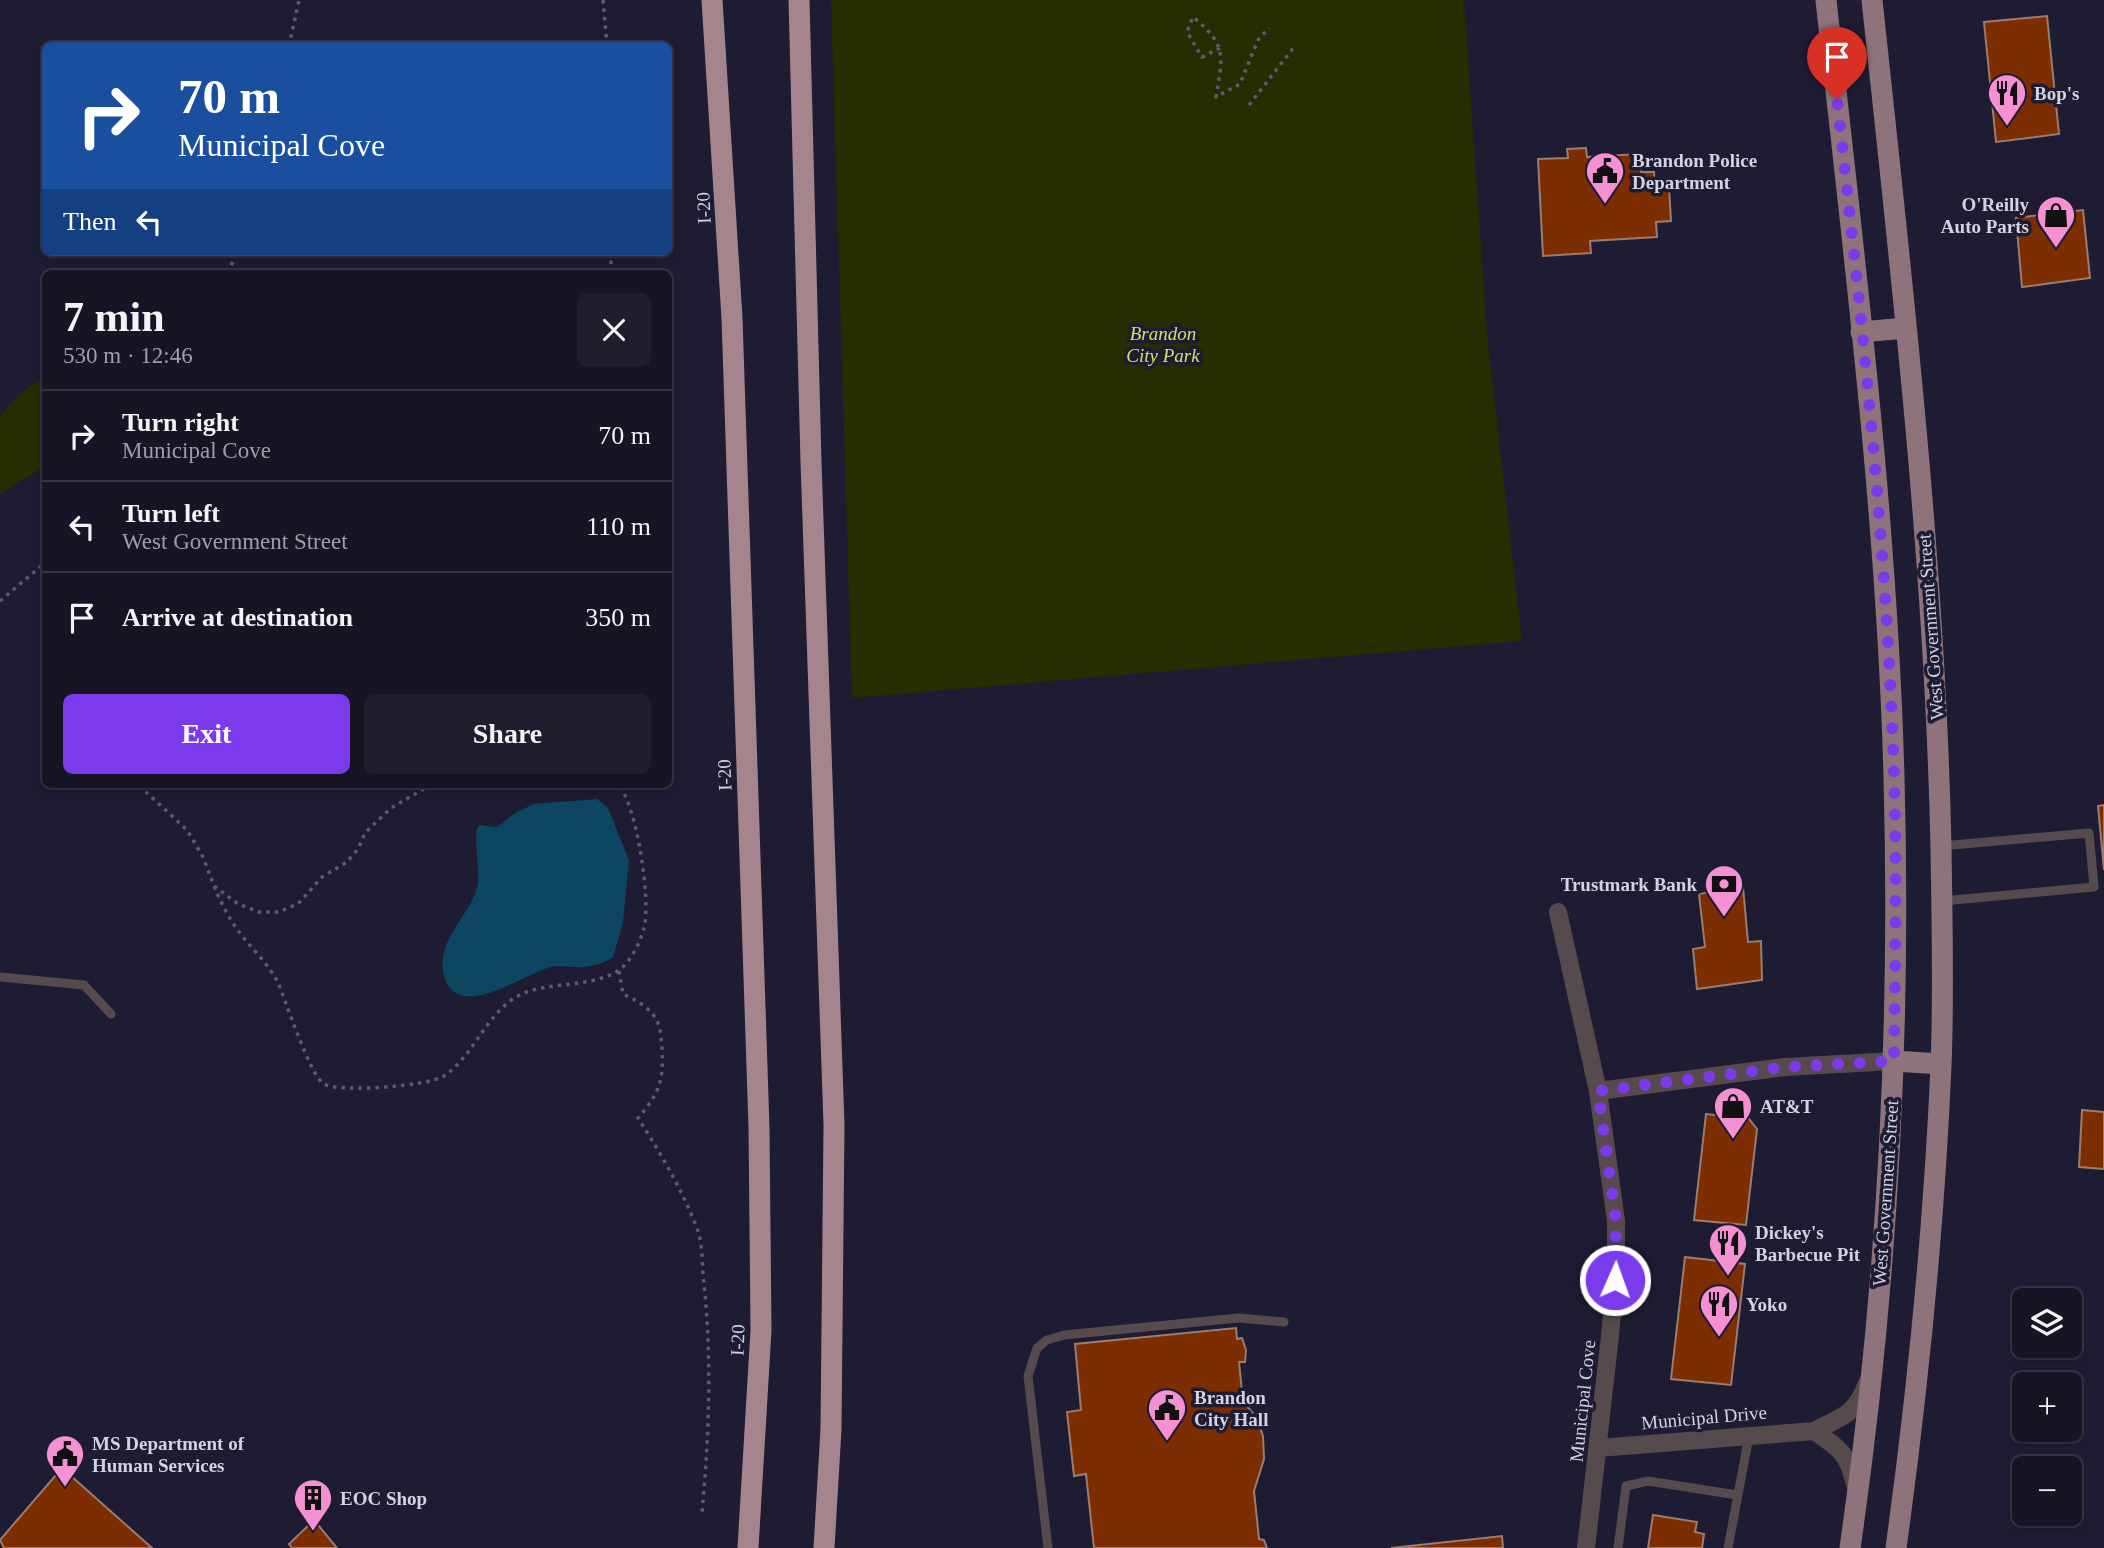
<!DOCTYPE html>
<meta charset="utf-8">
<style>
body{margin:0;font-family:Georgia,serif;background:#1f1e2e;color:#f1f3f6;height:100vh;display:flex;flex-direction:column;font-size:26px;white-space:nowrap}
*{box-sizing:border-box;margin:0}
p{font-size:23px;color:#9e9fa7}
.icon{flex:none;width:38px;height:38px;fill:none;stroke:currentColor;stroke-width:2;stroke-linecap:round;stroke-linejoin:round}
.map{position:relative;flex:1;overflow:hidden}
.side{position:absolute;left:42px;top:270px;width:630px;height:518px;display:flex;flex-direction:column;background:#161526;border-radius:10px;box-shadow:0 4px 10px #0003,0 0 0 2px #353443}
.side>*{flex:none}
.top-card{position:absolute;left:42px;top:42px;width:630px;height:214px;border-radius:10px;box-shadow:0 4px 10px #0003,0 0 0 2px #353443;background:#1a4fa0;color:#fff;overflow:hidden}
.tools{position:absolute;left:2012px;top:1288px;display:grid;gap:14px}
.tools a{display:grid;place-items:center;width:70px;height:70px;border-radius:10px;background:#161526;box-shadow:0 4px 10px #0003,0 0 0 2px #353443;font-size:35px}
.pin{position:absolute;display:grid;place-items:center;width:60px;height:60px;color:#fff;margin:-72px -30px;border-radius:50% 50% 50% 0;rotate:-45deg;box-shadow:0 0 7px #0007}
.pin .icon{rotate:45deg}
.me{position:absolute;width:77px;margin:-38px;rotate:2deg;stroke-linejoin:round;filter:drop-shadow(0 0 5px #0008)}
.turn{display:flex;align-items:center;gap:24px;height:147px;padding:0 21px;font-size:32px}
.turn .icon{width:91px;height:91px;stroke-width:2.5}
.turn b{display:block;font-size:49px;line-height:60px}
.then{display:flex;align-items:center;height:66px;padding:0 21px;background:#0003;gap:14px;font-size:26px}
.round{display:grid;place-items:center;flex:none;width:74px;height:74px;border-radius:10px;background:#1f1e2e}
.headline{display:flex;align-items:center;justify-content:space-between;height:119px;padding:0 21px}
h1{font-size:42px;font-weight:700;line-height:52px}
.action{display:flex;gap:14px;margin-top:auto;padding:14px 21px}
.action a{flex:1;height:80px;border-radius:10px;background:#7c3aed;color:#fff;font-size:28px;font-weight:700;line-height:80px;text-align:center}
.action a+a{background:#1f1e2e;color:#f1f3f6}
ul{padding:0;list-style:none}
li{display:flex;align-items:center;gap:21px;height:91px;padding:0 21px;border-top:2px solid #353443}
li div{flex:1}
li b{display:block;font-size:26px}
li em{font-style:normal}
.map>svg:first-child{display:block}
</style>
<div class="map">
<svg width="2104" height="1548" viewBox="0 0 2104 1548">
<rect width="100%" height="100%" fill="#1e1c32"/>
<path fill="#262d00" d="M831,0H1464L1487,334L1522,641L852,698Z
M45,375V466L0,494V416L15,399Z"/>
<path fill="#0e4561" d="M597,799L608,808L629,860L623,923L613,957C601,965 588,968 573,967C566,967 558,965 551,967C522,974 453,1027 443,971C438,939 469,916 477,888C482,868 471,840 479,825L497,827L515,813L534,804Z"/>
<path fill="#7d2d02" stroke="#9b7d70" stroke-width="2" d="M2047,16L2059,134L1996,142L1984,22Z
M1586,148L1587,157L1639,154L1641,172H1654L1655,188L1669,187L1671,221L1656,222L1657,237L1590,241L1591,253L1543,256L1538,159L1568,158L1567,149Z
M2083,210L2090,278L2022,287L2016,218Z
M2104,805V870L2098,806Z
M1743,887L1748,942L1761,941L1762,980L1697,989L1693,949L1705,947L1699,894Z
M2082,1110L2104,1112V1169L2079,1167Z
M1706,1114L1749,1119L1757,1129L1746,1225L1694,1220Z
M1685,1257L1745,1264L1731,1385L1671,1379Z
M1236,1328L1237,1339L1242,1338L1246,1350L1245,1362H1239L1243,1401L1256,1417L1263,1436L1264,1459L1254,1491L1259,1539L1264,1540L1267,1548H1094L1086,1474L1074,1476L1067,1412L1081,1410L1075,1344Z
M62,1468L152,1548H4L0,1540Z
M1653,1515L1697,1522L1695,1532L1704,1534L1702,1548H1648Z
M314,1520L337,1548H292L289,1544Z
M1502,1536L1503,1548H1391Z"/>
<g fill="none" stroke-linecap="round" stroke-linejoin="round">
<path stroke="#5c5b6f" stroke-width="3.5" stroke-dasharray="3.5 5" stroke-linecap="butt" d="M603,0L607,46
M289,46L299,0
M1220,48L1202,57L1187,32L1193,17C1227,45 1223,56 1216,97L1240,84L1258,40L1269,28
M1249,105L1294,47
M611,252V273
M228,273L237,252
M0,601L46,562
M142,784L145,791L187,830L203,857L214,886L238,904L259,912H278L298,904L322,877L347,862L358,849L365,833L391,808L432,784
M214,886C222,905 230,921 243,937C254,951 270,966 278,983C286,1001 310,1076 324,1084C340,1093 428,1086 444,1076C472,1057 482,1023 510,1001C539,979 584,990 616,972C630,964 640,943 644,928C651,900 637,805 618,784
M619,971L623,994C636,1000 651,1008 657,1021C661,1029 661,1039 662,1048C664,1081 659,1094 638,1118C661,1154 683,1191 698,1231C703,1247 702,1268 704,1284C712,1361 709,1437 702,1513"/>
<path stroke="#574a4d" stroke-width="9" d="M1941,846L2089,833L2094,887L1943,901
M0,977L84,985L111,1014
M1048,1548L1028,1376L1037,1348L1047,1340L1064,1335L1239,1318L1284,1322
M1618,1548L1626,1486L1648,1481L1737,1495
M1728,1548L1749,1436"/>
<path stroke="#574a4d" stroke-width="18" d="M1558,912L1598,1091L1616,1221V1265L1610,1336L1586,1548
M1598,1091L1785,1067L1894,1061
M1598,1448L1814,1431
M1856,1488C1848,1454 1842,1450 1814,1431C1842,1416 1855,1416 1867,1383"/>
<path stroke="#8f737a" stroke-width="21" d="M1826,0C1854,258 1887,517 1894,777C1901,1035 1887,1293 1850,1548
M1872,0C1902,282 1935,564 1941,848C1942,920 1944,994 1941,1066C1934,1227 1918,1388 1896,1548
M1861,332L1906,328
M1894,1061L1941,1064"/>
<path stroke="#a5848c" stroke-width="21" d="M712,0L732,318L759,1127L761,1330L748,1548
M799,0L811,462L834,1125L831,1429L824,1548"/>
</g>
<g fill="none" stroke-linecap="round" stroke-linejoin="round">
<path stroke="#7c3aed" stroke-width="12" stroke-dasharray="0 21.6" d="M1615,1280L1616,1221L1598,1091L1785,1067L1894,1061C1895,966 1897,870 1894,775C1887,549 1862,323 1837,99"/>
</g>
<defs>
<g id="restaurant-pin" transform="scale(2.0125)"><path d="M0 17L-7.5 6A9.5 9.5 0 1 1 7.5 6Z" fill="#f591d2" stroke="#1e1c32"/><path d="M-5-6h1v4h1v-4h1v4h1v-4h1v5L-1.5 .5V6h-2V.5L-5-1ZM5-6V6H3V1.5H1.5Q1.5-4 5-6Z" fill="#111"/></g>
<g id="civic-pin" transform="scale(2.0125)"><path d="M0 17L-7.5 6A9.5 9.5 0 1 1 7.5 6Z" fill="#f591d2" stroke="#1e1c32"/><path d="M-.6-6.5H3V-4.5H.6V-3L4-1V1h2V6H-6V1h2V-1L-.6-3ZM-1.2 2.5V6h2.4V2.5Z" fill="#111"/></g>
<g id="shop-pin" transform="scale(2.0125)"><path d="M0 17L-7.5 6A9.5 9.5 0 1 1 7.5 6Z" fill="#f591d2" stroke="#1e1c32"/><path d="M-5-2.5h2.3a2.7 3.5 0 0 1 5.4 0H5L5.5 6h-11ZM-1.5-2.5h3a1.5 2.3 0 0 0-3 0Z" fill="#111"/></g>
<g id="bank-pin" transform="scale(2.0125)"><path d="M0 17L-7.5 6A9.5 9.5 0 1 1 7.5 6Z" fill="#f591d2" stroke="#1e1c32"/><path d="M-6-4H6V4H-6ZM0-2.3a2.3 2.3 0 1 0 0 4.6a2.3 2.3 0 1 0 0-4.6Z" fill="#111"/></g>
<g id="building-pin" transform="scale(2.0125)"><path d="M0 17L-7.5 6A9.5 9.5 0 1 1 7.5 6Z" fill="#f591d2" stroke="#1e1c32"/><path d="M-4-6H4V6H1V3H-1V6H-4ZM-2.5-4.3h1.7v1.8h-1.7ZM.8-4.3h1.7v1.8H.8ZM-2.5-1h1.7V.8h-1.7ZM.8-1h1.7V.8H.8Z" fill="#111"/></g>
</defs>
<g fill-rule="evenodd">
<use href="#restaurant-pin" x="2007" y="93"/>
<use href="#civic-pin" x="1605" y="171"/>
<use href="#shop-pin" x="2056" y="215"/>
<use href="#bank-pin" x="1724" y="884"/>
<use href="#shop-pin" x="1733" y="1106"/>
<use href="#restaurant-pin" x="1728" y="1243"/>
<use href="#restaurant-pin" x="1719" y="1304"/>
<use href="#civic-pin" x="1167" y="1408"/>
<use href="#civic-pin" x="65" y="1454"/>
<use href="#building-pin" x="313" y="1498"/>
</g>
<g text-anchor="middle" stroke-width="7" stroke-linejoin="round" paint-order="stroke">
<g font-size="19" font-weight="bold" fill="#d2d2e2" stroke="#1e1c32" text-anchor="start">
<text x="2034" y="100">Bop's</text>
<text x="1632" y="167">Brandon Police<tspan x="1632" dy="22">Department</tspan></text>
<text x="2029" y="211" text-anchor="end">O'Reilly<tspan x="2029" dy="22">Auto Parts</tspan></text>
<text x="1697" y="891" text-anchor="end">Trustmark Bank</text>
<text x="1760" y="1113">AT&amp;T</text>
<text x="1755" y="1239">Dickey's<tspan x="1755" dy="22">Barbecue Pit</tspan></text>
<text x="1746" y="1311">Yoko</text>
<text x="1194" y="1404">Brandon<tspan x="1194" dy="22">City Hall</tspan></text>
<text x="92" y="1450">MS Department of<tspan x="92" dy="22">Human Services</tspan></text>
<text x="340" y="1505">EOC Shop</text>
</g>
<g font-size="19" fill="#d2d2e2" stroke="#1e1c32">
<text transform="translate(703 208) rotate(-93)" y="7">I-20</text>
<text transform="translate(1930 627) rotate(-94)" y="7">West Government Street</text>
<text transform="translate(724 775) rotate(-92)" y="7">I-20</text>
<text transform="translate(1885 1193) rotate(-86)" y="7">West Government Street</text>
<text transform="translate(737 1340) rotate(-88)" y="7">I-20</text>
<text transform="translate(1582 1401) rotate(-84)" y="7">Municipal Cove</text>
<text transform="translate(1704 1417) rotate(-5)" y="7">Municipal Drive</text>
</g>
<g font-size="19" font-style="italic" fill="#cde267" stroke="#1e1c32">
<text x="1163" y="340">Brandon<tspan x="1163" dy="22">City Park</tspan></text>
</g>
</g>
</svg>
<div class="tools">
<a><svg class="icon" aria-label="layers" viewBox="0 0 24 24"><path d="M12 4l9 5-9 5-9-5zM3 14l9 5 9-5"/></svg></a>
<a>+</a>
<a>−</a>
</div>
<div class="pin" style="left:1837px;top:99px;background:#d93025"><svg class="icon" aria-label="arrive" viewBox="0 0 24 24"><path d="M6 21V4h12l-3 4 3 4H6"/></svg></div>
<svg class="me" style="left:1615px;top:1280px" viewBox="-20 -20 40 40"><circle r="17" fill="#7c3aed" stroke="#fff" stroke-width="3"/><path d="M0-11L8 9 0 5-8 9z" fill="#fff"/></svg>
<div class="top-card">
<div class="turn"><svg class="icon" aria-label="right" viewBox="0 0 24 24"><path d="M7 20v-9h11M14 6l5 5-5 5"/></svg><div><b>70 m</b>Municipal Cove</div></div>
<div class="then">Then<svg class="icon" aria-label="left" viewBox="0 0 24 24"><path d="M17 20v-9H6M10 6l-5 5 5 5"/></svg></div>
</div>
<section class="side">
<div class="headline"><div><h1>7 min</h1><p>530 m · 12:46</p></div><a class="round"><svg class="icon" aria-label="close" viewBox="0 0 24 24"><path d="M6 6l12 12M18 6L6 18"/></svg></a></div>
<ul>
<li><svg class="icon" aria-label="right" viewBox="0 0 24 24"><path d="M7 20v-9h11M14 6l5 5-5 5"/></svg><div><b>Turn right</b><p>Municipal Cove</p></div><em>70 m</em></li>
<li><svg class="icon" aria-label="left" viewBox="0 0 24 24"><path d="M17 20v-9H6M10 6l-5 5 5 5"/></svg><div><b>Turn left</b><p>West Government Street</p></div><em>110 m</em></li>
<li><svg class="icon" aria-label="arrive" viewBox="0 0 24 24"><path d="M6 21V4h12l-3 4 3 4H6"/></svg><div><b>Arrive at destination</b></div><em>350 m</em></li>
</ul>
<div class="action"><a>Exit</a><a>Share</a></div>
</section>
</div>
